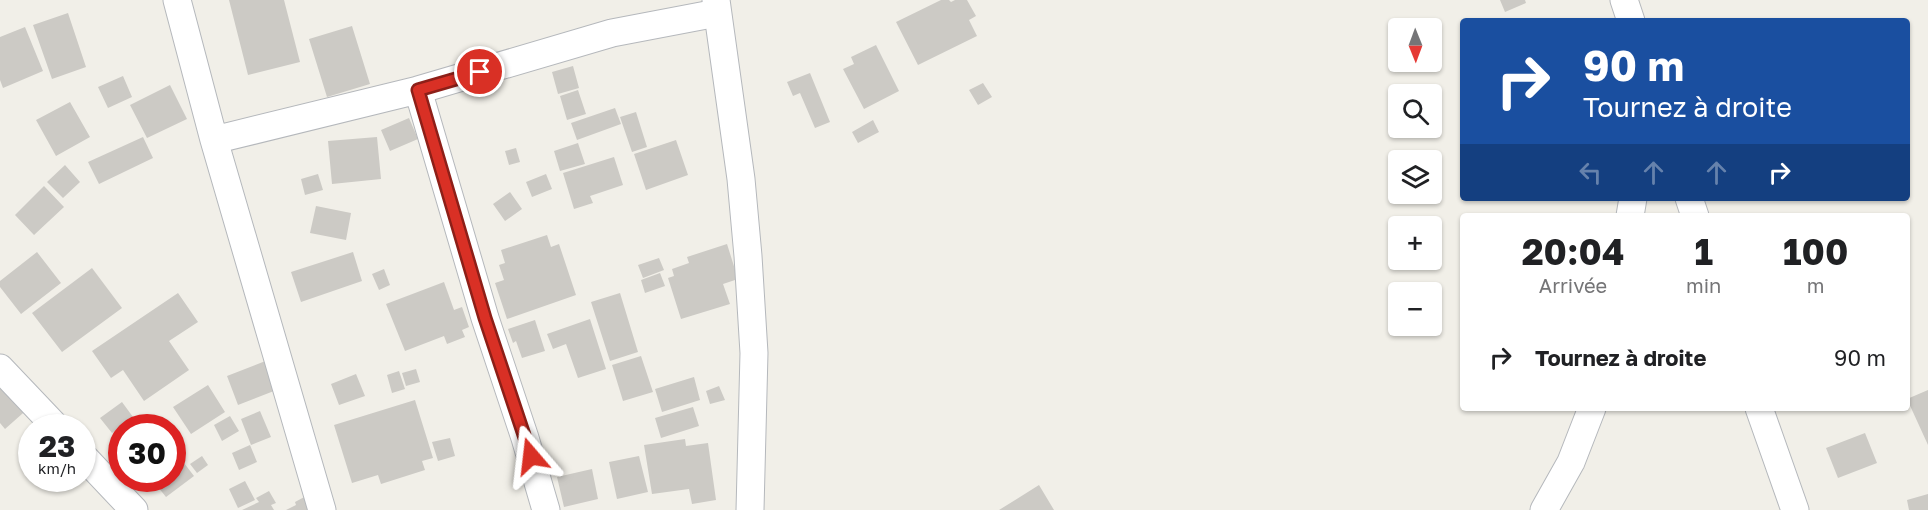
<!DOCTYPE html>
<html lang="fr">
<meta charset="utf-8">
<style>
body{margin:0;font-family:"Golos Text",sans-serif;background:#f2f2f2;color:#202124;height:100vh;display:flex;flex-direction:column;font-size:22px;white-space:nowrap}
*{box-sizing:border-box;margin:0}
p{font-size:20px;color:#757577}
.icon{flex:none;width:33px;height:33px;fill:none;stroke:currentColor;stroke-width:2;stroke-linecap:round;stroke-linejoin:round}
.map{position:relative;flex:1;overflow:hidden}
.sheet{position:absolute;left:1460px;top:213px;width:450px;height:198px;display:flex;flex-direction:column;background:#fff;border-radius:6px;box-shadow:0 2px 4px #0004}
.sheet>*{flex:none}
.banner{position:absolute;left:1460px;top:18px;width:450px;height:183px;border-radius:6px;box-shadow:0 2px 4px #0004;background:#1a4fa0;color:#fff;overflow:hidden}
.needle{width:39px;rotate:179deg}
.fabs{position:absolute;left:1388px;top:18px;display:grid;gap:12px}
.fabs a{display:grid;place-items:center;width:54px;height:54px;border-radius:6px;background:#fff;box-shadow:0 2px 4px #0004;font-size:30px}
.speed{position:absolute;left:18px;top:414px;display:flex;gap:12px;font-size:30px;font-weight:700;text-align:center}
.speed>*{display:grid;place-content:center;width:78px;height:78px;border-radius:50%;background:#fff;box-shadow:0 2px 4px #0004;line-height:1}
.speed small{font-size:15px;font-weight:400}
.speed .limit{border:9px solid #d22;background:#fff;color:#111}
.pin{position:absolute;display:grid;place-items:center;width:51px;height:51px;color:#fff;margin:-26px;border:3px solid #fff;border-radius:50%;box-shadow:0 2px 6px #0007}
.me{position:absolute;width:66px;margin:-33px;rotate:343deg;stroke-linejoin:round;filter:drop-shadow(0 0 4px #0008)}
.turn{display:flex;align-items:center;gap:21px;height:126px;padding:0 24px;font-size:27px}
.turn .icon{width:78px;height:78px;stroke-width:2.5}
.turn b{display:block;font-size:42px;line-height:51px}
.lanes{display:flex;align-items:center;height:57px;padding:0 24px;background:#0003;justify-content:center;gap:30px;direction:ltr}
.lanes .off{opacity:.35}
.eta{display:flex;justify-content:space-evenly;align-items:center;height:102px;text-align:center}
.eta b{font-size:36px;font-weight:700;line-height:42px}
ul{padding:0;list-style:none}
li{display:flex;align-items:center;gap:18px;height:84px;padding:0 24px}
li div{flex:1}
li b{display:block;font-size:22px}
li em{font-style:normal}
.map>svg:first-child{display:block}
</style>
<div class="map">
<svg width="1928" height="510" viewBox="0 0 1928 510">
<rect width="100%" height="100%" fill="#f1efe8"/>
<path fill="#cccac5" d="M229,0H284L300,62L248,75Z
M941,0H949L951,2L955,0H967L976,16L969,20L977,36L918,65L896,22Z
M1500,0H1525L1526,3L1505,12Z
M68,13L86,67L52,79L33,25Z
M352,26L370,84L327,97L309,39Z
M25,27L43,71L3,88L0,80V37Z
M876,45L899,91L864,109L843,69L854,64L851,57Z
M573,66L579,88L558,94L552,72Z
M810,73L830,122L815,128L800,93L793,96L787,82Z
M123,76L132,97L108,108L98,87Z
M983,83L992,97L978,105L969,90Z
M170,85L187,119L147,138L130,105Z
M578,90L586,114L567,120L560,96Z
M70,102L90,137L56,156L36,120Z
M615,108L621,124L577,140L571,123Z
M636,112L647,147L632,152L620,117Z
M409,118L418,139L390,151L381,130Z
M873,120L879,132L858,143L852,132Z
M143,137L153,158L99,184L88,162Z
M377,137L381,179L332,184L328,141Z
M676,140L688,175L646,190L634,154Z
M578,143L585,164L560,171L554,151Z
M516,148L520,162L509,165L505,151Z
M614,157L623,185L590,196L593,203L574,209L563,173Z
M65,165L80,182L63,198L47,182Z
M318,174L323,190L305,195L301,179Z
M546,174L552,189L532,197L526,182Z
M44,186L64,207L34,235L15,215Z
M510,192L522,209L505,221L493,204Z
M316,206L351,213L346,240L310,233Z
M547,235L551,247L559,244L576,295L507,319L495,283L504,280L499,265L505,263L501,250Z
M727,244L738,279L723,284L730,304L681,319L668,278L674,276L672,269L689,263L687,257Z
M37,252L61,283L21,314L0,287V281Z
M353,252L362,281L301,302L291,272Z
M659,258L664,270L643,278L638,265Z
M92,268L122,308L62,352L32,313Z
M384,269L390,285L379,290L372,274Z
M660,273L665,286L645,293L641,280Z
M444,282L454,310L462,307L469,327L462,330L465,337L447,344L444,336L405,351L386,304Z
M178,293L198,322L169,341L189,370L144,401L123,370L111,378L92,351Z
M620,293L638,352L610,361L591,302Z
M590,319L606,369L578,378L566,344L553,349L547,334Z
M535,320L545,351L522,358L516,341L513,343L508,329Z
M641,356L653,392L623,401L612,365Z
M268,360L279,389L238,405L227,376Z
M416,369L420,382L406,386L402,373Z
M399,371L405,389L392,393L387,375Z
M356,374L365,396L339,405L331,384Z
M694,377L700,400L662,412L655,389Z
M0,384L31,406L5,429L0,423Z
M208,385L225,412L191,434L173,407Z
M719,386L725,400L710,404L706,391Z
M1928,390V445L1907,399Z
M415,400L433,458L422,461L425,470L381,484L378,475L352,483L334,425Z
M122,402L133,417L112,433L100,418Z
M693,407L699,426L661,438L655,418Z
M260,411L271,437L251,445L241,419Z
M230,416L239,431L222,441L214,425Z
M1865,433L1877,463L1838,478L1826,448Z
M450,438L455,456L438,461L432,442Z
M685,439L686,446L708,443L716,500L692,504L689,489L652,494L644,445Z
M250,445L257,462L239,470L232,453Z
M202,456L208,465L197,473L190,464Z
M639,456L648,492L617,499L609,462Z
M184,463L194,476L166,497L158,487L168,478H172V471Z
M592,469L598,499L564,507L557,477Z
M139,478H158L146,488Z
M245,481L255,500L238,508L229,489Z
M1039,485L1054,510H999Z
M321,488L332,510H286L296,505L295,502Z
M269,491L276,503L271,505L274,510H242L259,502L256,498Z
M1928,494V510H1909L1907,500Z"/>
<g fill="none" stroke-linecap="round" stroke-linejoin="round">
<g stroke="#b5b8bc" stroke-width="29">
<path id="minor" d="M177,0L214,140L322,510
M716,0L741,179L748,256L754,353L750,510
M1624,0L1631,21
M418,90L485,318L525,438L546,510
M214,140L418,90L612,33L717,13
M1689,198L1695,216
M1630,216L1633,198
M0,368L57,428
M1759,408L1795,510
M82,455L134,510
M1544,510L1571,462L1592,408"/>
</g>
<use href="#minor" stroke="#fff" stroke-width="27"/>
</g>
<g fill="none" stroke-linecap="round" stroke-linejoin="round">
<g stroke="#8d1f18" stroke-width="15">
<path id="route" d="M480,72L418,90L485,318L531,456"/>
</g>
<use href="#route" stroke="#d93025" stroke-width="10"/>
</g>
</svg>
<div class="fabs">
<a><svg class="needle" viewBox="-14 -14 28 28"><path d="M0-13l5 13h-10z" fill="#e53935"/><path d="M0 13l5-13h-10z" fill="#757577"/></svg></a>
<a><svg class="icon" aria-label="search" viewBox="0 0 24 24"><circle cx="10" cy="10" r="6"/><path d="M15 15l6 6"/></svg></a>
<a><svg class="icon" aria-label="layers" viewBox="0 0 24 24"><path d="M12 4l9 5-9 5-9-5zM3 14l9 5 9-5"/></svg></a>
<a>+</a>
<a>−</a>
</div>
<div class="speed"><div>23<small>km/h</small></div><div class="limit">30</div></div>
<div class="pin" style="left:480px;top:72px;background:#d93025"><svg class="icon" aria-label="arrive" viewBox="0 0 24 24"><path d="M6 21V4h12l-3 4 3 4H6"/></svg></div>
<svg class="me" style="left:531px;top:456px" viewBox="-20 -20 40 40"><path d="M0-17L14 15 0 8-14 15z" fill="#d93025" stroke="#fff" stroke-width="4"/></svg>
<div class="banner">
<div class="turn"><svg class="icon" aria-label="right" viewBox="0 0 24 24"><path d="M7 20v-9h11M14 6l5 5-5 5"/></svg><div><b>90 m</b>Tournez à droite</div></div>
<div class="lanes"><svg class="icon off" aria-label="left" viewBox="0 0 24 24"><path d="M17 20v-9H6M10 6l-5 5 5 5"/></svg><svg class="icon off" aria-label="ahead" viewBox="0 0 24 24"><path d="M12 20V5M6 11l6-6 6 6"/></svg><svg class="icon off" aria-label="ahead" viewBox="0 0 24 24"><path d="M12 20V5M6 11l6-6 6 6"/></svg><svg class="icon" aria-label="right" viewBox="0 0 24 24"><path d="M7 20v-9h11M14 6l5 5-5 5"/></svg></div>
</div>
<section class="sheet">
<div class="eta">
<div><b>20:04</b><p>Arrivée</p></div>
<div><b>1</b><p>min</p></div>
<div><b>100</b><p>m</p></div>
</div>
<ul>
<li><svg class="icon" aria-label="right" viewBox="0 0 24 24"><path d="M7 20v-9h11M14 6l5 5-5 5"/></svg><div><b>Tournez à droite</b></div><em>90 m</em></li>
</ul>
</section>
</div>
